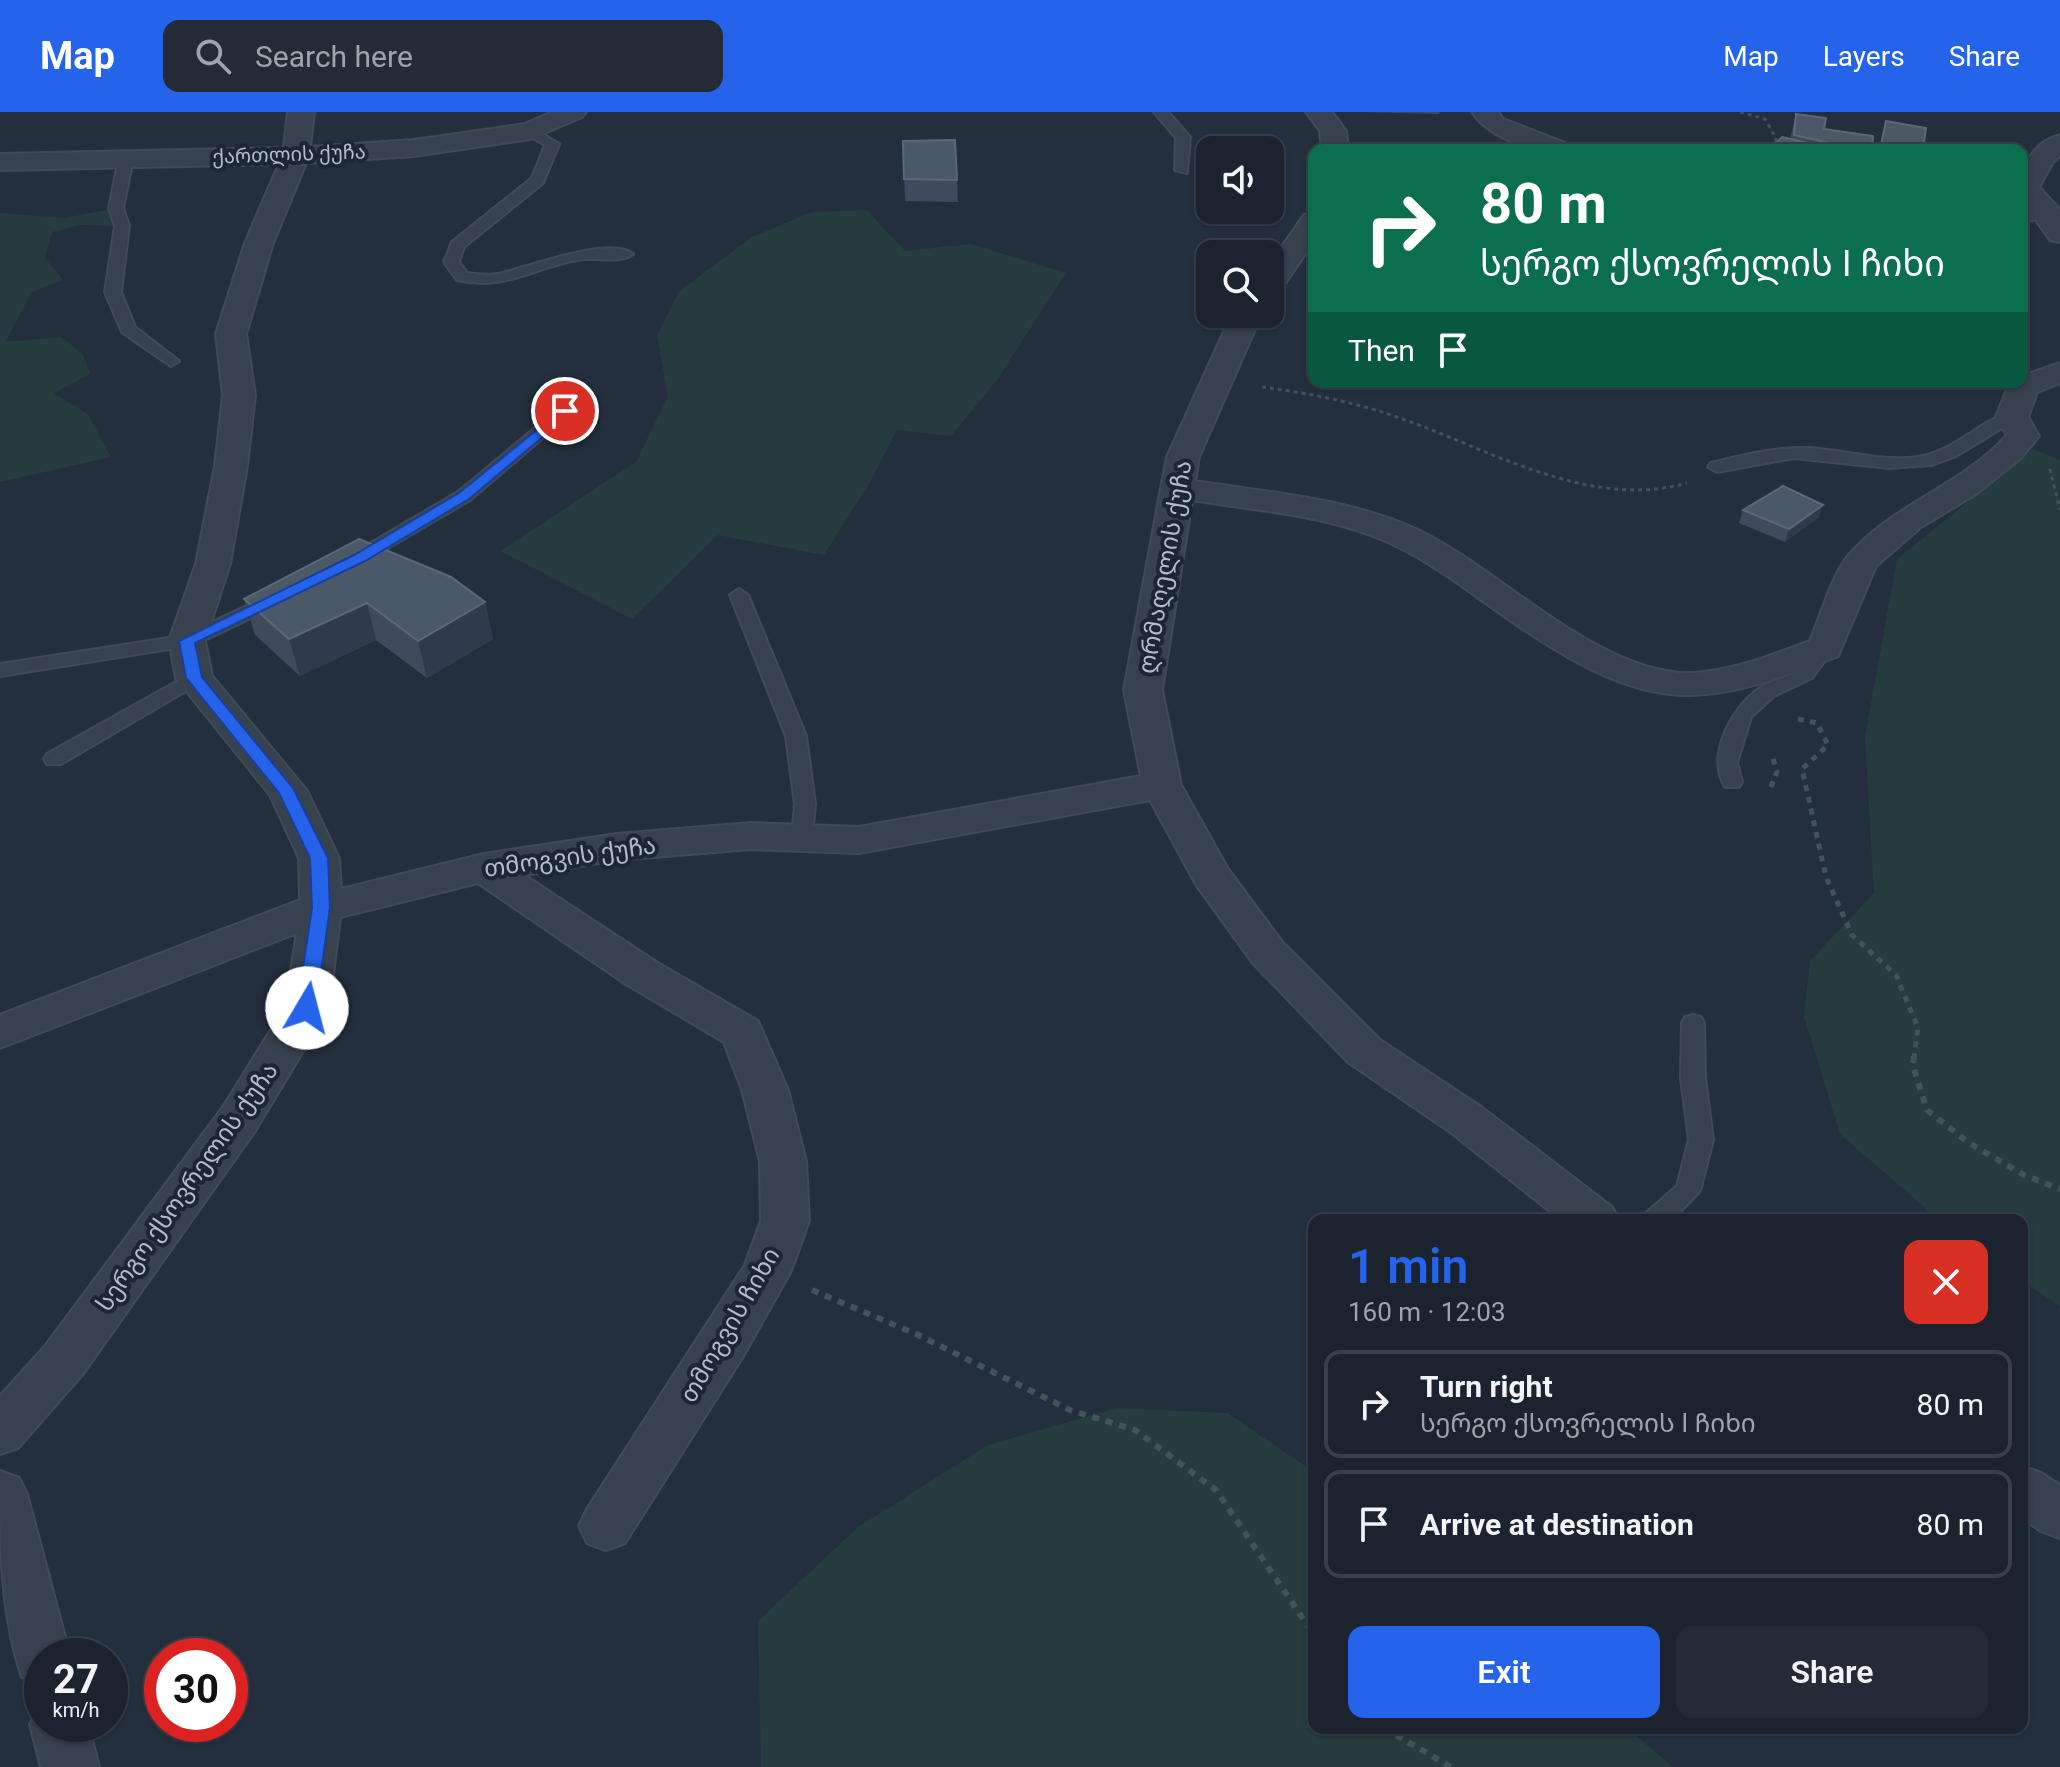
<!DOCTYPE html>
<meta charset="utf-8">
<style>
body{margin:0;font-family:Roboto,"Noto Sans Georgian",sans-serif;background:#242b36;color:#f1f3f6;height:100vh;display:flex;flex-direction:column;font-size:30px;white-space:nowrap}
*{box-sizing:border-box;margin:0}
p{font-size:26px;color:#a0a4aa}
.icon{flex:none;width:44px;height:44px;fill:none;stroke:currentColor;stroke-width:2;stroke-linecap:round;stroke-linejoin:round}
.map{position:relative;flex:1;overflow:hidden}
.sheet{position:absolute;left:1308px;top:1102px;width:720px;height:520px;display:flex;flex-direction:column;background:#1b232e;border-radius:16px;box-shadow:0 2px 6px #0004,0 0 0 2px #39404a}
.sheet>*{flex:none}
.top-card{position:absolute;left:1308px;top:32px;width:720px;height:244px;border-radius:16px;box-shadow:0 2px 6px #0004,0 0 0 2px #39404a;background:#0b6e4f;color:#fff;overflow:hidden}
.controls{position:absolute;left:1196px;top:24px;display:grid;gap:16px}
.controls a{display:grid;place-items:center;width:88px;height:88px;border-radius:16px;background:#1b232e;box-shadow:0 2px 6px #0004,0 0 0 2px #39404a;font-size:40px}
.speed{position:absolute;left:24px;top:1526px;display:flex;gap:16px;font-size:40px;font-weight:700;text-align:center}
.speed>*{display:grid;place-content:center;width:104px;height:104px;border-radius:50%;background:#1b232e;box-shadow:0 2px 6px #0004,0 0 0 2px #39404a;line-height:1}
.speed small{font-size:20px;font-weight:400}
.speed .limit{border:12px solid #d22;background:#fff;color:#111}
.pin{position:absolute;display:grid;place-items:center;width:68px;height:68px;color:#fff;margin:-34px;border:4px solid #fff;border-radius:50%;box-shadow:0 2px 8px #0007}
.me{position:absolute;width:88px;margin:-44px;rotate:8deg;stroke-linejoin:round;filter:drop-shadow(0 0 6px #0008)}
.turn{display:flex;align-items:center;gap:28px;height:168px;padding:0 40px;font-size:36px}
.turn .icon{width:104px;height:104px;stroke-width:2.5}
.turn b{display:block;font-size:56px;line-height:68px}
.then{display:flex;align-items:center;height:76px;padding:0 40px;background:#0003;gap:16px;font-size:30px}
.round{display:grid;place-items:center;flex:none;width:84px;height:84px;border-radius:16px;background:#242b36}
.summary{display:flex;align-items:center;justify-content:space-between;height:136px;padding:0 40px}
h1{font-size:48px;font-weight:600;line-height:60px;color:#2563eb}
.primary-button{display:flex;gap:16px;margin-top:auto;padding:16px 40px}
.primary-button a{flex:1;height:92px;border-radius:16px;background:#2563eb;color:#fff;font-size:32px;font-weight:600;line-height:92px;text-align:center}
.primary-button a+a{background:#242b36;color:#f1f3f6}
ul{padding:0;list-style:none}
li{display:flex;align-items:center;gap:24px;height:108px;margin:0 16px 12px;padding:0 24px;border:4px solid #39404a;border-radius:16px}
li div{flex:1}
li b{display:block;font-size:30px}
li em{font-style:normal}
header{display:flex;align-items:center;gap:48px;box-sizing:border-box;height:112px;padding:0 40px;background:#2563eb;color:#fff}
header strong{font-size:38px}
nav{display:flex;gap:44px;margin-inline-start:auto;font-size:28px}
.search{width:560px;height:72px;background:#242b36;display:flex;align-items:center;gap:20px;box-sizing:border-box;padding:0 28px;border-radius:16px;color:#a0a4aa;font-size:30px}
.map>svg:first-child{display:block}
</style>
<header>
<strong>Map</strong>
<div class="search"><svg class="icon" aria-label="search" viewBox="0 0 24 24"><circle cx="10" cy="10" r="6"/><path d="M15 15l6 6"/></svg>Search here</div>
<nav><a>Map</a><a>Layers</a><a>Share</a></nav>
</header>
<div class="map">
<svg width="2060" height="1655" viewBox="0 0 2060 1655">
<rect width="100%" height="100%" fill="#242f3e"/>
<path fill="#263c3f" d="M116,96L122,114L81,113L52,120L45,146L63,168L32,180L5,230L61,225L83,242L90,262L54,281L88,302L111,345L0,370V101L65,106Z
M867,98L905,139L971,132L1066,161L997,268L951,324L897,318L872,367L824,443L718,423L632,507L500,439L636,350L668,284L657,223L679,179L752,125L812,100Z
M2033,337L2060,348V1194L2022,1169V1108H1939L1840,1022L1804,904L1810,849L1874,781L1865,625L1897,447Z
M1116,1296L1227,1301L1314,1360V1616H1627L1673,1655H761L758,1509L858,1415L988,1333Z"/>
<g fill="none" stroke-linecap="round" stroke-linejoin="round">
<g stroke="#414a57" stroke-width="4">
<path id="lane" d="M1154,0H1168L1190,25L1187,61L1175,58L1176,26Z
M531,15L559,32L543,71L464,135L459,150L467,161C477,162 488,164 498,162C527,156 610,123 633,142C622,151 600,146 585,147C537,152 509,180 457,168L444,150L452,130L532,66L545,33L526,22V16Z
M126,43L133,47L123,96L129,114L121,180L135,215L179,249L171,254L122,220L105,180L115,114L109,96L119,47Z
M2048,97L2053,98V104L2022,110V102Z
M565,294L571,296L573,299L571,302L470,388L359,453H347L344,449L347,445L458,380L559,296Z
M2012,300L2020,305L1956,344L1931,353L1889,356L1794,346L1717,360L1708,355L1711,351C1743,343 1775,335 1808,336C1845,338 1881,350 1918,345C1954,340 1978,309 2012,300Z
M739,477L748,483L806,624L815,692L812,726L802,733L792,726L795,692L786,624L730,483Z
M275,481L282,483L284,487L282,491L194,533L0,564V552L182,524Z
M1825,530L1834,536L1812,566L1774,584L1751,605L1737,651L1742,670L1739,675H1725C1706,643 1732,595 1760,576C1771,568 1789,566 1799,557C1809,548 1812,534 1825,530Z
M194,560L201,562L204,566L201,570L61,652H47L44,647L47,642Z
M1693,903L1701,905L1704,911L1705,966L1713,1028L1700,1079L1672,1108H1643L1646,1101L1677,1074L1689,1028L1681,966L1682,911L1685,905Z"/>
</g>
<g stroke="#414a57" stroke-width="4">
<path id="street" d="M288,0H314L310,35L414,28L525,12L552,0H586L582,5L531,27L414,44L306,51L273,131L246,222L255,283L247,354L230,452L205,529L212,564L307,679L339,746L341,777L484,742L617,722L751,711L859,715L1141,664L1124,578L1161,376L1167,345L1226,215L1235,202H1265L1256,215L1199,345L1195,369C1270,381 1350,386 1420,419C1501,458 1600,564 1693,561C1733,559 1772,543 1810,529C1820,505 1832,463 1848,444C1892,392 1962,374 2007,323L1996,305L2010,270H2022V264L2060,251V271L2037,280L2028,305L2039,324L2021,346L1976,382L1921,415L1876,454L1838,544C1792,561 1742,582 1692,583C1625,585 1557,541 1504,504C1468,479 1433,451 1392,432C1330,403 1259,399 1192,388L1162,578L1181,673L1228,757L1283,831L1380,928L1481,995L1612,1095L1619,1108H1561L1449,1019L1348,950L1253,851L1197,774L1150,688L859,741L751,737L617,748L524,763L656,850L758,909L788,978L806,1049L809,1109L791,1159L742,1246L625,1431L606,1438L587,1431L579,1414L587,1397L745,1153L761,1109L760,1049L742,978L724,930L626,872L478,771L340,805L329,896L255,1019L82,1263L18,1336L0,1342V1284L46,1233L223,995L285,895L297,821L0,936V903L300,788L299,746L270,683L176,566L169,529L196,452L215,354L223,283L216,222L245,131L279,52L0,58V42L284,36Z
M1306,0H1332L1346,19L1348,38H1322L1320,19Z
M1472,0H1498L1503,7L1568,32L1572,38C1535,38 1495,32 1472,0Z
M2060,23V44L2053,50L2039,75L2060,98V130L2050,128C2046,122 2023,90 2022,87C2016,59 2033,30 2060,23Z
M1314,101V129L1280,179L1270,182V152L1304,103Z
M2022,1354L2041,1361L2060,1373V1426L2041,1419L2022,1406Z
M0,1359L19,1366L27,1382L70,1544H42V1572L22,1565C0,1499 0,1429 0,1359Z
M42,1591V1612H88L99,1655H41L30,1612Z"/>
</g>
<path stroke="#3f5557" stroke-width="3" stroke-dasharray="4 4" stroke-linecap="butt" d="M1740,0L1765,7L1776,26V38
M1262,275C1306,281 1351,289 1394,304C1486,335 1588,399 1687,371
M2050,357L2060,398"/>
<path stroke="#3f5557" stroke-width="5" stroke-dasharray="6 6" stroke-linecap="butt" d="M1798,607L1817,611L1828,633L1802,657L1826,765L1852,823L1896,863L1918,916L1914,946
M1771,675L1777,660L1772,643"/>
<path stroke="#3f5557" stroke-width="6" stroke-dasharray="7 7" stroke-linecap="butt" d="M1914,944L1913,954L1927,998L1969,1031L2024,1063L2060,1077
M812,1178L916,1222L1070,1298L1135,1318L1216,1378L1314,1523
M1384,1616L1451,1655"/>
<use href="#lane" fill="#38414e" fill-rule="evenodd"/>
<use href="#street" fill="#38414e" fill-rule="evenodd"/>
</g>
<path fill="#3f4b5c" d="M1361,0H1440L1439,2Z
M1796,2L1824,17L1872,38H1769L1790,27Z
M903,29L957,68L958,90L905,89Z
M1743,398L1819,405L1785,430L1739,411Z
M244,487L485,490L493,527L427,566L376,528L300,564L255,523Z"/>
<path fill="#2f3b4b" d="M1823,393L1819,405L1785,430L1789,417Z
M485,490L493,527L427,566L418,529Z
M367,491L376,528L300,564L289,527Z"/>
<path fill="#4b5868" stroke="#5c6777" stroke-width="2" d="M1796,2L1826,6L1824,17L1873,24L1872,38H1860L1794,23Z
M1886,9L1926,16L1923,38H1887L1880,37Z
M1782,25L1837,38H1769Z
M955,28L957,68L904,67L903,29Z
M1783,374L1823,393L1789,417L1743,398Z
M359,427L451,465L485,490L418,529L367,491L289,527L244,487Z"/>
<path fill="#2563eb" stroke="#184099" stroke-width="2" d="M565,295L572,299L570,302L469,387L365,449L195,531L202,565L293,676L328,746L330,796L316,896L313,901H300L297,896L312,796L310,746L279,681L186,566L179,529L354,443L459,381Z"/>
<g text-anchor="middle" stroke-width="8" stroke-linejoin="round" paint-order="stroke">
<g font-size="20" fill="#b4bcc9" stroke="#1d2633">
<text transform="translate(289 42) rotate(-2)" y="7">ქართლის ქუჩა</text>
</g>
<g font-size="24" fill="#b4bcc9" stroke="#1d2633">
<text transform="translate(1165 455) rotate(-80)" y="8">ღრმაღელის ქუჩა</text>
<text transform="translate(570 745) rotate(-8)" y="8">თმოგვის ქუჩა</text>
<text transform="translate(187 1075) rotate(-55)" y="8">სერგო ქსოვრელის ქუჩა</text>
<text transform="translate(730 1213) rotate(-60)" y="8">თმოგვის ჩიხი</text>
</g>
</g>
</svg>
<div class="controls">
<a><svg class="icon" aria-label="sound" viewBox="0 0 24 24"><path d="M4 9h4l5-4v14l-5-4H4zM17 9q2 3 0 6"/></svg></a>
<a><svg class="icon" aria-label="search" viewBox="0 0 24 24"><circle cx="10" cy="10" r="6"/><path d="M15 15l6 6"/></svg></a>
</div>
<div class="speed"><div>27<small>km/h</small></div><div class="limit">30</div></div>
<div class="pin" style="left:565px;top:299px;background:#d93025"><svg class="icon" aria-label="arrive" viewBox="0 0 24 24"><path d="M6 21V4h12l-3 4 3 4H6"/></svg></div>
<svg class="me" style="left:307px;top:896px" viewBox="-20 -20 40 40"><circle r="19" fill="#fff"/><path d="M0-13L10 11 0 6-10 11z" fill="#2563eb"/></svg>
<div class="top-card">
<div class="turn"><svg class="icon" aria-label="right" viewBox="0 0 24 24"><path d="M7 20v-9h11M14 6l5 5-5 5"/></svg><div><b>80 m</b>სერგო ქსოვრელის I ჩიხი</div></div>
<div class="then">Then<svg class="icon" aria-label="arrive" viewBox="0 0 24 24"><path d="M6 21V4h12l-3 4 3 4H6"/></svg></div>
</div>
<section class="sheet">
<div class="summary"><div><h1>1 min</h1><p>160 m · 12:03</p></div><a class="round" style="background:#d93025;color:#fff"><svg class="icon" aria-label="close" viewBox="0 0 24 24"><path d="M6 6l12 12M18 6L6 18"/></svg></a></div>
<ul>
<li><svg class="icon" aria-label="right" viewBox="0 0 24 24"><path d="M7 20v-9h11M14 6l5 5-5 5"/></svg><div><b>Turn right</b><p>სერგო ქსოვრელის I ჩიხი</p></div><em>80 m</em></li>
<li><svg class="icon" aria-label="arrive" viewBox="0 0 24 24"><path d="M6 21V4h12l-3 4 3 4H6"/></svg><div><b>Arrive at destination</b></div><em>80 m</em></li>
</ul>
<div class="primary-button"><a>Exit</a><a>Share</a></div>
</section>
</div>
